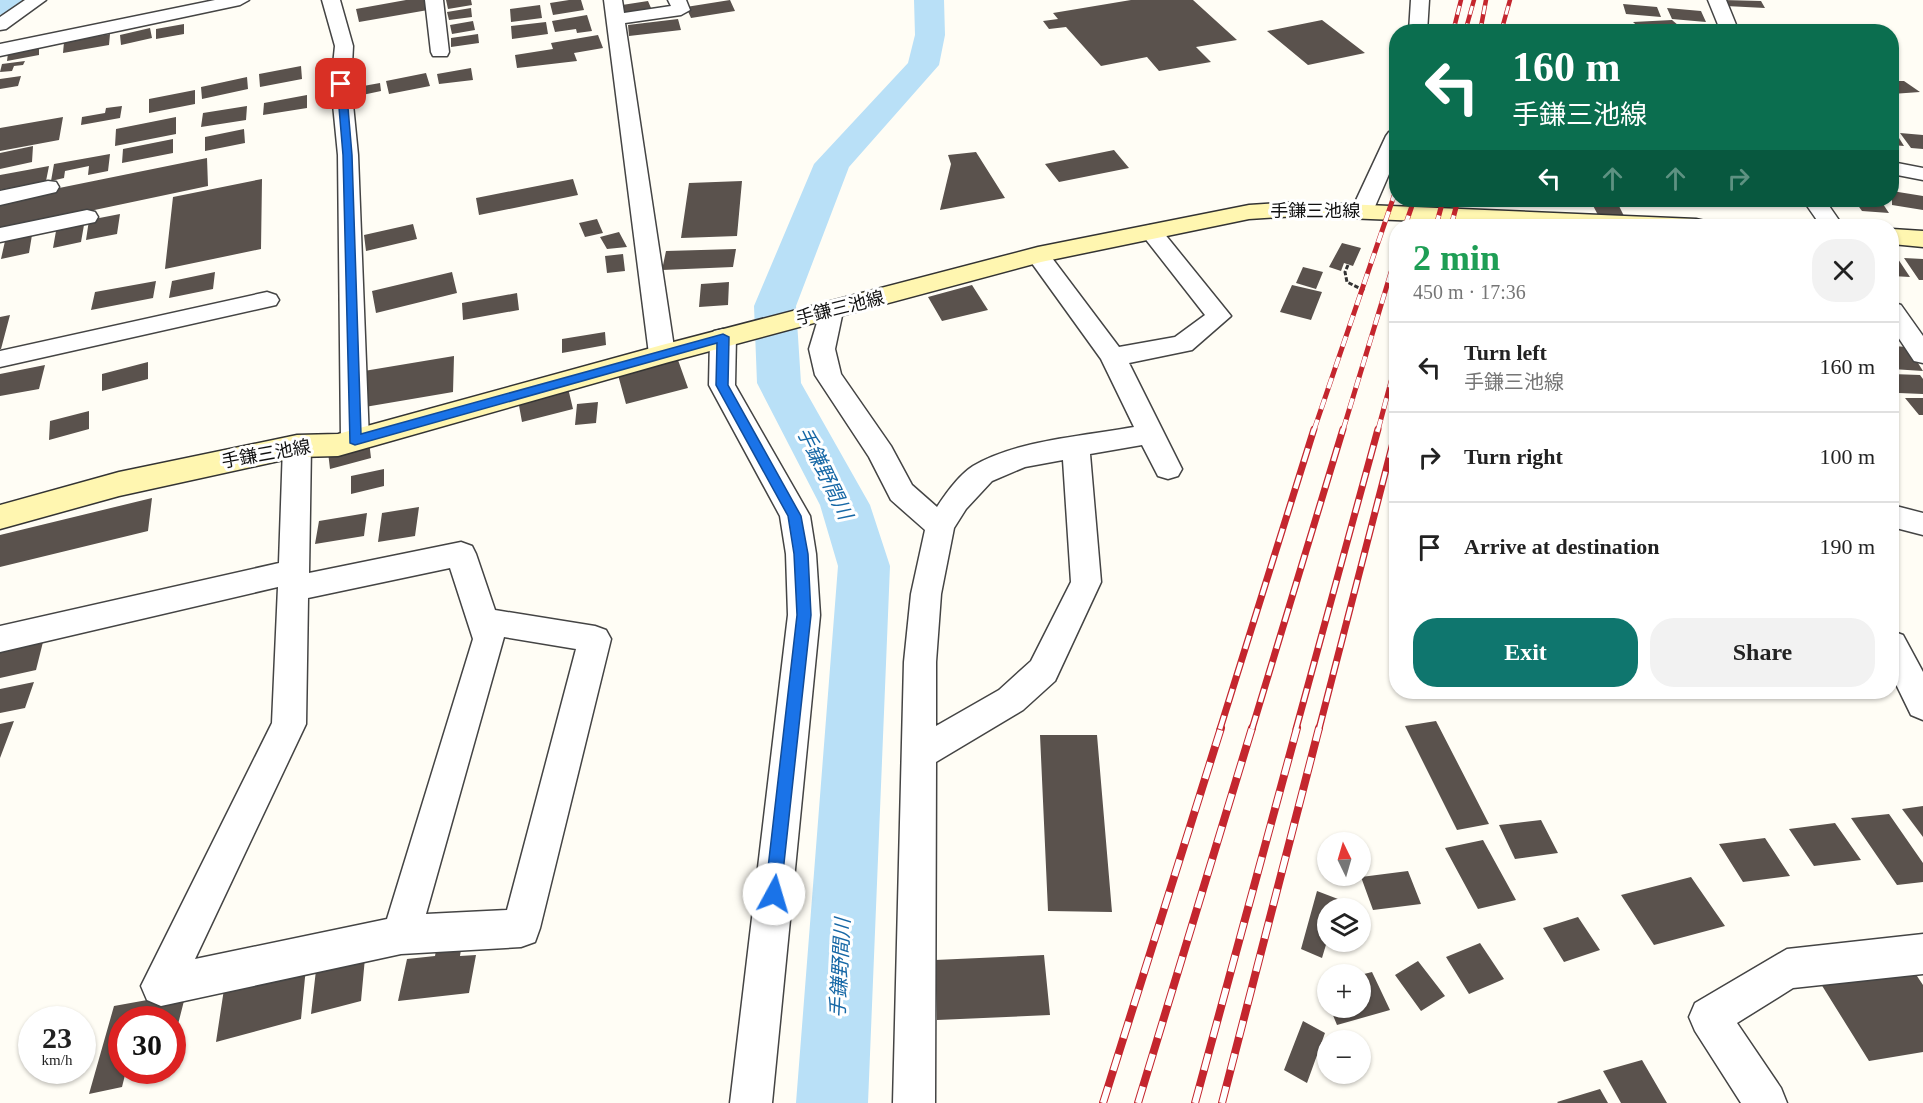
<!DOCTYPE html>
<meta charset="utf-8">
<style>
body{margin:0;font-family:"Times New Roman","Noto Sans JP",serif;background:#f2f2f2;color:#222;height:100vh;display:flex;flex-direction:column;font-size:22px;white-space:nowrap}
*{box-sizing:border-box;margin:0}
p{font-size:20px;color:#767676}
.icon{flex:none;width:33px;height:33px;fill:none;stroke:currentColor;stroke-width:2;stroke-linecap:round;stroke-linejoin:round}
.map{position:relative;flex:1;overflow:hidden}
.side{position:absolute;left:1389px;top:219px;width:510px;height:480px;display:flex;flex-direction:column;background:#fff;border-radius:24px;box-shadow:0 2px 4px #0004}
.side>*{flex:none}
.hud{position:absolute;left:1389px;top:24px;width:510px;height:183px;border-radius:24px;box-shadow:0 2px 4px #0004;background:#0b6e4f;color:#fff;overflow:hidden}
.needle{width:39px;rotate:355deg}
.controls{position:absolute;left:1317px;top:832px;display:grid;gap:12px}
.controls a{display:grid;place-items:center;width:54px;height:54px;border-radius:50%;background:#fff;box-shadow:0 2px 4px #0004;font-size:30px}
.speed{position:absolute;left:18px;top:1006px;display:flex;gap:12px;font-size:30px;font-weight:700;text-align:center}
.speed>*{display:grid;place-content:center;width:78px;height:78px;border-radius:50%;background:#fff;box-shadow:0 2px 4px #0004;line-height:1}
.speed small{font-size:15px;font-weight:400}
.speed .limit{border:9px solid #d22;background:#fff;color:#111}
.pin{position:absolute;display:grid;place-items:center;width:51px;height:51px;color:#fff;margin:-26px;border-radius:12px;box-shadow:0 3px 9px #0006}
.me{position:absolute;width:66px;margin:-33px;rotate:6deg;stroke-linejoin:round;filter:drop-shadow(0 0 4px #0008)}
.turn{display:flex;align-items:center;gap:21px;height:126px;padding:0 24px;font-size:27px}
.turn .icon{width:78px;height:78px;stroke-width:2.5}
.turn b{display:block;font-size:42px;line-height:51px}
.lanes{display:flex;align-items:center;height:57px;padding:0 24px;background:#0003;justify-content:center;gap:30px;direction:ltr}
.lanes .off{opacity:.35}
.round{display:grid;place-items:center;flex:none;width:63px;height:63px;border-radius:24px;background:#f2f2f2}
.headline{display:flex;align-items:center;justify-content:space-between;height:102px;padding:0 24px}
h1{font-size:36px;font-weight:600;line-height:45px;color:#1e9e55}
.button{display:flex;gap:12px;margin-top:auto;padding:12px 24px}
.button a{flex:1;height:69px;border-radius:24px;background:#0f766e;color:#fff;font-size:24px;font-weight:600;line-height:69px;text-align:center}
.button a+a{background:#f2f2f2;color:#222}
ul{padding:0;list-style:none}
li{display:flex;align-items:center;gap:18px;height:90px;padding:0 24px;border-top:2px solid #e0e0e0}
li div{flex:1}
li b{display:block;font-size:22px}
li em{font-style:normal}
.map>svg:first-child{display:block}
</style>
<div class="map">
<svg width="1923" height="1103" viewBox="0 0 1923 1103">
<rect width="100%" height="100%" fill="#fffdf5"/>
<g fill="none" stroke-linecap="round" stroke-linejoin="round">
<path fill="#b9e0f7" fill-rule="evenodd" d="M0,0H28L23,6L0,15Z
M914,0H944L945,35L939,65L849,167L796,306L801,383L870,505L890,566L868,1103H796L838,566L820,505L757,383L754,306L814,164L908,63L915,35Z"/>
</g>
<path fill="#5a524d" d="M406,0H425L428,10L359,22L356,9Z
M446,0H471L472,5L448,9Z
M569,0H581L584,10L553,15L550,3Z
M730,0L735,11L691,18L686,7Z
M1131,0H1193L1237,40L1196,47L1211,62L1159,71L1147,57L1101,66L1066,27L1049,29L1043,21L1058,19L1053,13Z
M1723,0L1761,1L1765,8L1726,6Z
M648,1L651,8L625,13L622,5Z
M1623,4L1657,7L1661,17L1626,14Z
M540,5L542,18L511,22L510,9Z
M471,8L472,17L449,20L447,12Z
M1667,8L1701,11L1706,22L1672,19Z
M587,15L592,31L577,33L576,29L555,32L552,21Z
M678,19L681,30L629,36L628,25Z
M1322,20L1365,53L1308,65L1267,31Z
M1672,20L1685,31L1644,32L1633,22Z
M473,21L475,30L452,34L450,25Z
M546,22L548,34L512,39L511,26Z
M184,24V34L156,39V29Z
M1813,26L1819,32H1771L1766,27Z
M150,28L152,38L121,45L120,35Z
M110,34L109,45L63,53L64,42Z
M478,34L479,43L451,47V38Z
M598,35L603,48L574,53L577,61L517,68L515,55L553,49L551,43Z
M39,47V55L7,61L8,53Z
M25,61L23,65L14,66L12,71L0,72L2,64Z
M301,66L302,79L260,87L259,74Z
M471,68L473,80L439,84L437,74Z
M426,73L430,86L389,94L386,81Z
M21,76L18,86L0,89V79Z
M247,77L248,89L202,99L201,87Z
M1892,81H1904L1920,92L1892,94Z
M380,83L381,91L353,97L352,88Z
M195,90V104L149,113V99Z
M307,95V108L263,115L264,103Z
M122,106L120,118L81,125L82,117L105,113L106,108Z
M247,106L246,120L201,127L203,113Z
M63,117L59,140L0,151V128Z
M176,117V134L115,146L116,129Z
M244,129L245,143L205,151V137Z
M1892,130H1894L1904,146L1892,145Z
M1900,133L1923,135V149L1911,148Z
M173,139V153L122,163L123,149Z
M33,146L32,162L0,169V153Z
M1114,150L1129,168L1059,182L1045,164Z
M976,152L1005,198L940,210L951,164L948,155Z
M110,154L108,171L88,175L89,166L65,171L64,178L51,181L54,164Z
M207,158L208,186L0,230V200Z
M49,166L46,181L0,190V175Z
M262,179L261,249L165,269L173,197Z
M573,179L578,195L479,215L476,198Z
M742,181L737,236L681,238L689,183Z
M1892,191L1923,196V210L1892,205Z
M1590,200H1616L1624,216L1598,215Z
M1854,200L1881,201L1889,213L1862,211Z
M120,214L117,234L86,240L89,220Z
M597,219L603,233L585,237L579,223Z
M413,224L417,239L366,251L364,235Z
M84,225L81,242L53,248L56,231Z
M619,232L627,247L607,249L600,237Z
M32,235L29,253L1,259L5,241Z
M1342,243L1361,248L1353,266L1344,263L1341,271L1329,267Z
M736,249L733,267L662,270L666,251Z
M1892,250L1910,277L1892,276Z
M623,254L625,271L607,273L605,256Z
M1904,258L1923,259V280H1919Z
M1303,267L1323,272L1316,289L1296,283Z
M215,272L213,289L169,298L172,281Z
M452,272L457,293L376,313L372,291Z
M156,281L153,298L91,310L95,292Z
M729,282L728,305L699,307L701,284Z
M972,285L988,310L942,321L928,297Z
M1292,285L1322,292L1311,320L1280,312Z
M517,293L519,310L463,320L462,303Z
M10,315L1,349H0V317Z
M605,332L606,345L562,353V339Z
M1892,346L1908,347L1923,371L1892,369Z
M454,356L453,392L359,408L364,371Z
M678,360L688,388L626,404L618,375Z
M148,362V379L102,391V374Z
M45,365L39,389L0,396V374Z
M1892,374L1920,375L1923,379V394L1899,393L1892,383Z
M568,388L573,409L522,422L518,400Z
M1905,398H1923V415H1919Z
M598,402L596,423L575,425L577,404Z
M89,411V429L49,440L50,421Z
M369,441L371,458L330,469L328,452Z
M384,469V486L351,494V476Z
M152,498L148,531L0,567V535Z
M419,507L415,536L378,542L382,513Z
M367,513L364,536L315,544L319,521Z
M44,638L36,670L0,678V648Z
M34,682L25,708L0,713V689Z
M14,721L0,758V724Z
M1436,721L1489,824L1457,830L1405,726Z
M1040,735H1097L1112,912L1048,911Z
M1923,806V837L1902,809Z
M1889,814L1923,863V882L1897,885L1851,818Z
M1541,820L1558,853L1515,859L1499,825Z
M1835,823L1861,860L1814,866L1789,829Z
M1765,838L1790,876L1743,882L1719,844Z
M1483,840L1516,900L1478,909L1445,848Z
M1408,871L1421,904L1373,910L1361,877Z
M1691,877L1725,926L1654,945L1621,895Z
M1317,891L1338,899L1335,909H1328V938L1322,958L1301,949Z
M1578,917L1600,950L1564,962L1543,928Z
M462,943L460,956L476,955L469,993L398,1001L407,959L435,956L437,945Z
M1480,943L1504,979L1469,994L1446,957Z
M1044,955L1050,1015L937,1020L935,960Z
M365,958L361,1001L311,1014L316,970Z
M1418,961L1445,996L1421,1011L1395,975Z
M306,967L301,1019L216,1042L224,989Z
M1913,970L1923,985V1052L1869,1061L1821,984Z
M1372,972L1390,1010L1337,1025L1330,1008H1360V975Z
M186,993L173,1044L172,1020H122V1071H126L122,1087L89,1094L114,1006Z
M1303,1021L1325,1033L1307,1083L1284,1070Z
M1642,1060L1667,1103H1621L1603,1071Z
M1600,1089L1608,1103H1558L1557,1102Z"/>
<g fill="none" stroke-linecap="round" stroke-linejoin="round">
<g stroke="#444" stroke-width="3">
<path id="minor" d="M25,0H46L6,29L0,30V17Z
M215,0H249L240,5L0,56V44Z
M322,0H340L353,46L351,84L358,155L369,440L365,447L355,450L345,447L341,440L338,155L331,84L335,46Z
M425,0H443L449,52L447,56H433L431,52Z
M604,0H622L624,13L671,6L668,0H686L690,10L681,15L625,23L675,354L671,360L662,362L653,360L649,354Z
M1411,0H1429L1427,32H1409Z
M1708,0H1726L1739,32H1721Z
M1396,130V158L1373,211L1370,216H1354L1351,211L1386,136L1389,132Z
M1892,162L1923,168V180L1892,174Z
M48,181L56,182L59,187L56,192L0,205V191Z
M1803,200H1825L1843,226H1821Z
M87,210L95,212L98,217L95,222L0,242V228Z
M1151,225L1159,227L1231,316L1192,350L1129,363L1182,469L1178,476L1168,479L1158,476L1142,445L1090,454L1101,582L1055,681L1023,710L936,762L935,1103H893L904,662L911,594L925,530L891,500L869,457L815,375L809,349L822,306L831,303L840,306L843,311L835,349L841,374L891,446L912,485L937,507C946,493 959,475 973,466C1017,440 1084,436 1134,427L1101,359L1026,255L1030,250H1046L1119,347L1175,337L1205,315L1140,232L1143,227ZM1063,460L1071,582L1031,661L999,690L936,726V662L941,594L954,528L966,509L992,481L1025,467Z
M267,292L276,295L279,300L276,305L0,367V351Z
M1892,302L1901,305L1923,336V363L1914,361L1892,328Z
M723,329L732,331L736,337L735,385L810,516L816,554L820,615L772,1103H730L788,615L786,554L780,516L709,385L710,337L714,331Z
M297,436L307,439L311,446L309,573L461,542L472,546L476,554L495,610L595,626L606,630L611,639L540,928L535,942L521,947L401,954L161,1006L147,1000L141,986L272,723L278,587L0,652V626L279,563L283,446L287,439ZM450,568L473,639L387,919L195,959L306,724L308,598ZM504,637L576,649L507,910L426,914Z
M1892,505L1923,513V535L1892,527Z
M1892,631L1903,635L1923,672V720L1911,715L1892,676Z
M1923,934V974L1793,988L1737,1023L1781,1088L1787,1103H1741L1695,1031L1689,1017L1695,1003L1787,949Z"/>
</g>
<g stroke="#333" stroke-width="3">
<path id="secondary" d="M1296,202L1696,219L1705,221L1708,226H1543L1296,216L1249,219L1041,262L669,362L338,456L297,457L119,496L0,529V505L119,472L297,435L338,434L662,345L1038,247L1249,205Z
M1892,229L1923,231V247L1892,244Z"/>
</g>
<path stroke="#333" stroke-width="3" stroke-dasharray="4.5 2" stroke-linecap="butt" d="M1348,265L1345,272L1347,282L1365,291"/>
<use href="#minor" fill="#fff" fill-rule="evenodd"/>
<use href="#secondary" fill="#fff6b0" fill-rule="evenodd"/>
<g stroke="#c4262e" stroke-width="4.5">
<path id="rail-far3" d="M1453,32L1461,0
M1465,32L1474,0
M1480,32L1486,0
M1501,32L1510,0
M1395,191L1396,189"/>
</g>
<g stroke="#c4262e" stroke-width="5">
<path id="rail-far2" d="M1405,226L1414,200
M1436,226L1443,200
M1451,226L1458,200
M1314,430L1396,190
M1343,430L1396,256
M1378,430L1396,363"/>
</g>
<g stroke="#c4262e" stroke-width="7">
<path id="rail-far1" d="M1220,729L1314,429
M1252,729L1343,429
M1296,729L1378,429
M1319,729L1396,431"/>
</g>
<g stroke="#c4262e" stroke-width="8">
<path id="rail" d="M1103,1103L1221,728
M1138,1103L1252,728
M1195,1103L1297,728
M1222,1103L1319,728"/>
</g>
<use href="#rail-far3" stroke="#fff" stroke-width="3" stroke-dasharray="9" stroke-linecap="butt"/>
<use href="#rail-far2" stroke="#fff" stroke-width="4" stroke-dasharray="11" stroke-linecap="butt"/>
<use href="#rail-far1" stroke="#fff" stroke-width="4.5" stroke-dasharray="14" stroke-linecap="butt"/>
<use href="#rail" stroke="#fff" stroke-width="6" stroke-dasharray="17" stroke-linecap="butt"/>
</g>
<path fill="#1a73e8" stroke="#114b97" stroke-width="1.5" d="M341,82L346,84L352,155L361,434L723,334L729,337L728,385L801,516L808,554L811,615L780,900L774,902L768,900L765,894L797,615L794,554L788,516L716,385L717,343L355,445L350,443L343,155L337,84Z"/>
<g text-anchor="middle" stroke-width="6" stroke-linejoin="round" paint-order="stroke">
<g font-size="18" fill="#111" stroke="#fff">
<text x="1315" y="217">手鎌三池線</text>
<text transform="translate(840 308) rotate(-14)" y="6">手鎌三池線</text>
<text transform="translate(266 454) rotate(-10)" y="6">手鎌三池線</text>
</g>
<g font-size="20" font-style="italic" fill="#1768a6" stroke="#fff">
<text transform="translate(825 473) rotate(64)" y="7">手鎌野間川</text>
<text transform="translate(840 968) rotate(-87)" y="7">手鎌野間川</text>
</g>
</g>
</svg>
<div class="controls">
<a><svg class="needle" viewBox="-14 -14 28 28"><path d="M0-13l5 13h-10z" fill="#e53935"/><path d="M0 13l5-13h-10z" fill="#767676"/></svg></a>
<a><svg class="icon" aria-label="layers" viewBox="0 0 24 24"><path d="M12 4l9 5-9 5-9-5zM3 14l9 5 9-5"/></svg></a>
<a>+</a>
<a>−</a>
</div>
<div class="speed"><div>23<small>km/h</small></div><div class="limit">30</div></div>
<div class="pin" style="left:341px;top:84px;background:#d93025"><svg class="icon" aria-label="arrive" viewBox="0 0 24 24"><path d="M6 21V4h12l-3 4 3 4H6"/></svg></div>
<svg class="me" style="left:774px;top:894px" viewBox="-20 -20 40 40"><circle r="19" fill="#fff"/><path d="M0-13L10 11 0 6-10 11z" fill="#1a73e8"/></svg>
<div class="hud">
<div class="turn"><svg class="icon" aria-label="left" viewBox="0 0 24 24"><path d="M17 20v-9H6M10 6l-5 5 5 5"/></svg><div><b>160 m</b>手鎌三池線</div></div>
<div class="lanes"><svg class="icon" aria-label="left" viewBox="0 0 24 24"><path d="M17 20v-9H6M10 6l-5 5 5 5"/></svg><svg class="icon off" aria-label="ahead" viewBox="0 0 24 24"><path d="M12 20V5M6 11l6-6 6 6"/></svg><svg class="icon off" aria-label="ahead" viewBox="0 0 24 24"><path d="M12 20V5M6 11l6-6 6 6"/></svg><svg class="icon off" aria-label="right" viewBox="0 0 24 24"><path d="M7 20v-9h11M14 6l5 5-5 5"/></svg></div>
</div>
<section class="side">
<div class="headline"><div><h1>2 min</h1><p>450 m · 17:36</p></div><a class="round"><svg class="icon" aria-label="close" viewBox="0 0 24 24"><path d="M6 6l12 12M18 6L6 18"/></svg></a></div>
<ul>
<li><svg class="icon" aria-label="left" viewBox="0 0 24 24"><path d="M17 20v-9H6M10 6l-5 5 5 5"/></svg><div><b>Turn left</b><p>手鎌三池線</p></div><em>160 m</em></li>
<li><svg class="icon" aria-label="right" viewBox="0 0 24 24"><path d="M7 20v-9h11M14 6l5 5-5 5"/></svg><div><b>Turn right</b></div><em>100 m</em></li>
<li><svg class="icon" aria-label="arrive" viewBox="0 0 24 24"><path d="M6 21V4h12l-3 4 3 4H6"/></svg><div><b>Arrive at destination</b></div><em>190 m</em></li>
</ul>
<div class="button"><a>Exit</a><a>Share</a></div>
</section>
</div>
